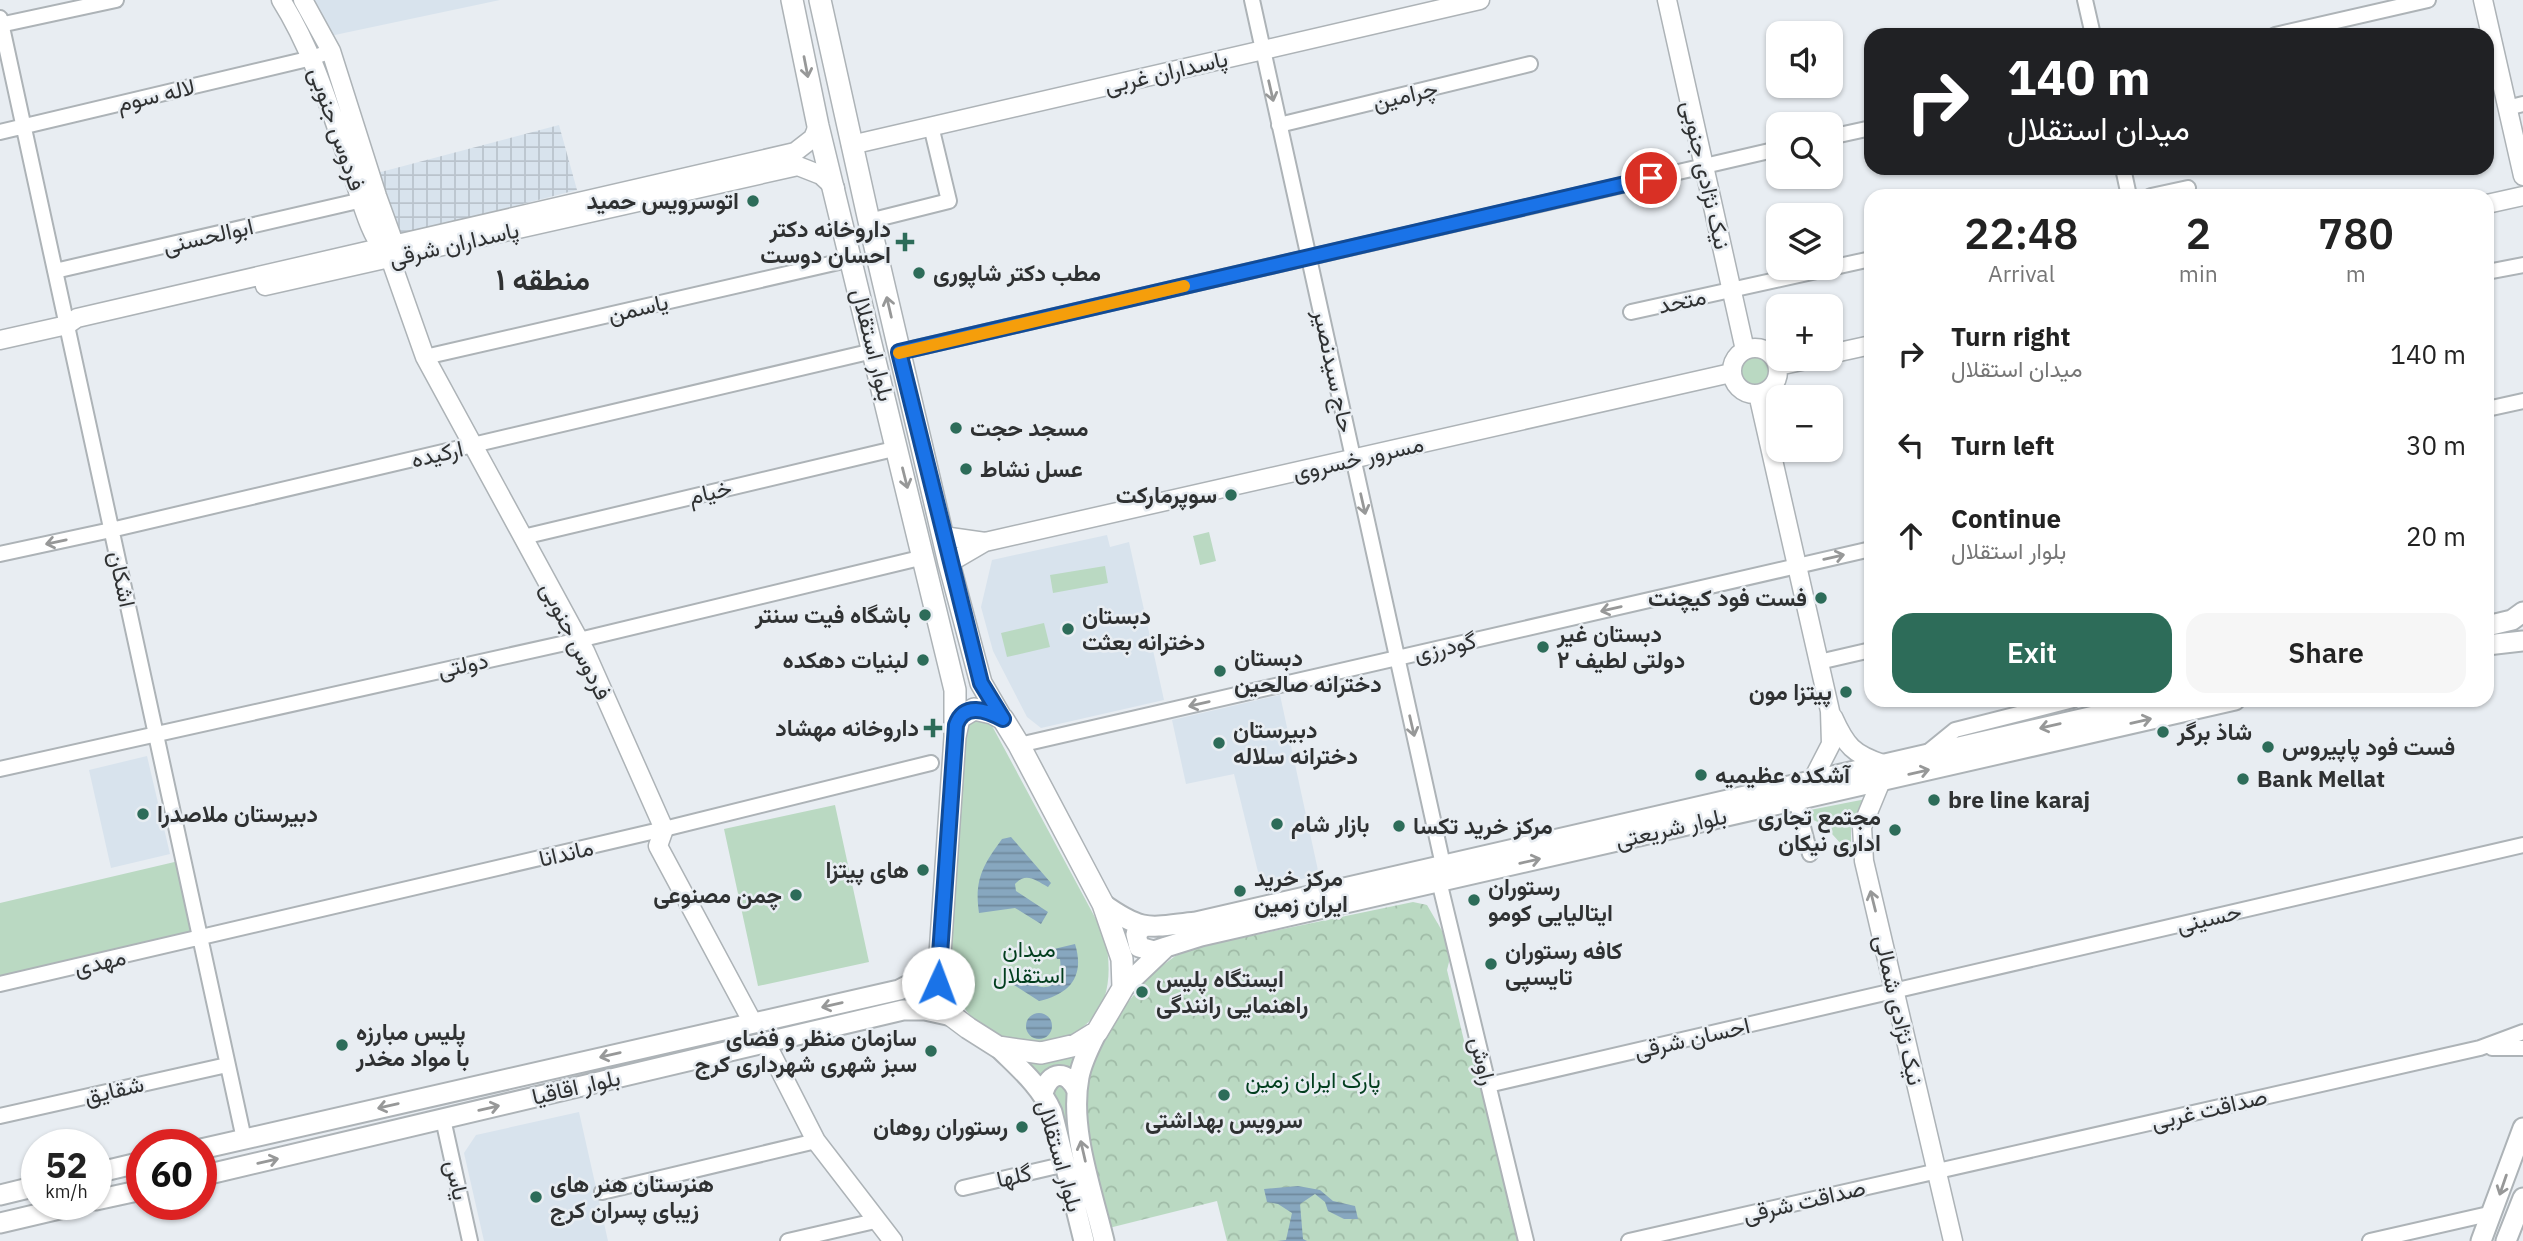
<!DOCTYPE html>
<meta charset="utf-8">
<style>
body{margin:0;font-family:"IBM Plex Sans",Vazirmatn,sans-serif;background:#f6f6f6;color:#222;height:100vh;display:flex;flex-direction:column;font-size:26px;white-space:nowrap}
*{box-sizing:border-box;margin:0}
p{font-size:23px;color:#767676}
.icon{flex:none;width:38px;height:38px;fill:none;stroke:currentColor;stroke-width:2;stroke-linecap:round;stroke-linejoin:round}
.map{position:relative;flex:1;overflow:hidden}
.drawer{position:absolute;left:1864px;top:189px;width:630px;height:518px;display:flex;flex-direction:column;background:#fff;border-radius:21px;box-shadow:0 2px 5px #0004}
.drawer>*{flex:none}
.banner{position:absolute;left:1864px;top:28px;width:630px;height:147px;border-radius:21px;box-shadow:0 2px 5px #0004;background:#202124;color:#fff;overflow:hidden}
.controls{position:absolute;left:1766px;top:21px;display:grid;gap:14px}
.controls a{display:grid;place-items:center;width:77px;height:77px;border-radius:14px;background:#fff;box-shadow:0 2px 5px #0004;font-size:35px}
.speed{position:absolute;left:21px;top:1129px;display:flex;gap:14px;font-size:35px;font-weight:700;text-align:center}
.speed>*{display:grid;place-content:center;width:91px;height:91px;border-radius:50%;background:#fff;box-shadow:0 2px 5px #0004;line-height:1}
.speed small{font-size:18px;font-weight:400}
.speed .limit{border:10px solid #d22;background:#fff;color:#111}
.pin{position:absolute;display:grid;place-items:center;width:60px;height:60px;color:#fff;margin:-30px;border:4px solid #fff;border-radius:50%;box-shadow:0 2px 7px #0007}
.me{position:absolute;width:77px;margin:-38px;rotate:2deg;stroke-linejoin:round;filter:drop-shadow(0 0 5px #0008)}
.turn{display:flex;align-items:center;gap:24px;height:147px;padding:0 28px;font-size:32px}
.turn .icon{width:91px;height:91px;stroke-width:2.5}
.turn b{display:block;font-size:49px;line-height:60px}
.eta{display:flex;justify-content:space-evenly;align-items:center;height:119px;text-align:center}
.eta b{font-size:42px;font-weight:600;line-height:49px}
.cta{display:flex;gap:14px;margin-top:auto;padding:14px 28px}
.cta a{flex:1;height:80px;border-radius:21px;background:#2d6c59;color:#fff;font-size:28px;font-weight:600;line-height:80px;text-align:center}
.cta a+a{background:#f6f6f6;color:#222}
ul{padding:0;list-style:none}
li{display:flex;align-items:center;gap:21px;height:91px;padding:0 28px}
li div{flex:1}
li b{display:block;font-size:26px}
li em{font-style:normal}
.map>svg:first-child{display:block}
</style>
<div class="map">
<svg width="2523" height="1241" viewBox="0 0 2523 1241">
<defs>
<pattern id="industrial-grid" width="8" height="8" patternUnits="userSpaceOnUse" patternTransform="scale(1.75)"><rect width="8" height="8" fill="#d8e3ed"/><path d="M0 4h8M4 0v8" fill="none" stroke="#bac3cc"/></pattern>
<pattern id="park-crowns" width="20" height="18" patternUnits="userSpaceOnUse" patternTransform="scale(1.75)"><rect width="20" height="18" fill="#bad9c2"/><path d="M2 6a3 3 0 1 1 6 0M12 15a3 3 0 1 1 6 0" fill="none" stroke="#a0bba7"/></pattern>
<pattern id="water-rules" width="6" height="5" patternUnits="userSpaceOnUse" patternTransform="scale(1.75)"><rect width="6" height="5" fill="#87a7bf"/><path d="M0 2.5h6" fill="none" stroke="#6f899c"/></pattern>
</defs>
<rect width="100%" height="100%" fill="#e8edf2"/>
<path fill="#d8e3ed" d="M309,0H500L330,36Z
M1107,535L1110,547L1129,542L1164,700L1041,728L1027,717L993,651L981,607L992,560Z
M1280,695L1319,875L1262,888L1234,774L1186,784L1172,720Z
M147,756L170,854L111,868L89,770Z
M579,1112L608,1241H484L464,1153L476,1135Z"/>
<path fill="url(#industrial-grid)" d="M559,125L577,190L397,236L377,173Z"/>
<path fill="#bad9c2" d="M1734 371a21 21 0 1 1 42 0a21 21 0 1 1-42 0Z
M1209,532L1216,561L1200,565L1193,536Z
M1105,566L1108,583L1053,593L1050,575Z
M1044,623L1050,647L1007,657L1001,633Z
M969,716L990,722L1105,936C1109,957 1111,978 1104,999C1095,1023 1065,1045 1038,1046C1032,1046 1024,1043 1018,1041C988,1034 962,1016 953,985C945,956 954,914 956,884C959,831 961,778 965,725Z
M1866,799L1851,829V855L1824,825L1805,816V811Z
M835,805L869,962L758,986L724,829Z
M183,860L200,939L0,984V903Z
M1074,1051L1072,1073L1043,1079L1029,1061Z
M1058,1080L1066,1089V1103L1074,1140L1068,1141L1050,1090Z"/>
<path fill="url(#park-crowns)" d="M1413,902L1427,905L1445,936L1450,958L1447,970L1466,1049L1482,1065L1525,1241H1227L1217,1201L1109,1228C1103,1202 1097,1176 1091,1149C1088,1139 1084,1128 1083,1117C1080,1060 1137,973 1188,949Z"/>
<path fill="url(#water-rules)" d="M1011,837L1051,883L1048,887C1035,880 1026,872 1015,884L1016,891L1048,912L1041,924L1015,908L979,913C974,880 983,865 1002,839Z
M1075,944C1085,976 1070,994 1039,1001L1014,985L1005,983L1004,980C1009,979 1015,977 1021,978C1029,979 1033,986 1041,987C1058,989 1062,972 1060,959H1057L1054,949Z
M1026 1026a13 13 0 1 1 26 0a13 13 0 1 1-26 0Z
M1298,1186L1320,1190L1333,1201L1355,1206L1358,1219H1344L1328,1211L1325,1202L1315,1194L1300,1204L1303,1239L1307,1241H1277L1286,1240L1292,1213L1278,1204L1267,1202L1264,1189Z"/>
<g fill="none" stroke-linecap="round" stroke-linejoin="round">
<g stroke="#adb3b7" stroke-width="18">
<path id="minor" d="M1252,0L1443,865
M2085,0L2093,35
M0,18L244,1139
M0,25L116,0
M2275,35L2428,0
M2507,108L2523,104
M1279,125L1530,64
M0,132L312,58L331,51
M1830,137L1871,128
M2123,168L2129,196
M2151,196L2188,188
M869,221L949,201L931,126
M55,271L371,198
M2487,272L2523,265
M1631,312L1871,259
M899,352L1778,149
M425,357L852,259
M2487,409L2523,401
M523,537L898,448
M0,554L111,530L873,351
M1819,662L1871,650
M1019,745L1871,549
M1928,752L1955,730L2073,700
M0,769L579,640L924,557
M1796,800L1810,854
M1439,881L1526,1241
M0,984L664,829L931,763
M2492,1048H2523
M1488,1085L2523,845
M0,1116L227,1065
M443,1119L470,1241
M963,1188L1066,1164
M602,1192L816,1141
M788,1241L875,1221
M1629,1241L2480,1048L2523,1032
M2370,1241L2493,1213"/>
</g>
<g stroke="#adb3b7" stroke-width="21">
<path id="tertiary" d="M281,0C315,54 332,116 353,175C362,203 370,237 390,258L425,357L585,651L664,829L658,846L753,1023
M303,0L331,51L377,196L394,243L392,251
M1667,0L1745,350
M2483,0L2523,176
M851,145L1480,0
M2487,204L2523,196
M265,286L798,166L821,175L835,188
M0,340L67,325L77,318L795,152L813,138L818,126
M1732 371a23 23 0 1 1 46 0a23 23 0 1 1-46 0Z
M1830,354L1871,345
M1778,366L1811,359
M1758,394L1830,711L1831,744L1812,781
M943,536L985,542
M949,563L985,542L1731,373
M1833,717C1846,746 1853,754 1883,764
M1881,781L1862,827L1864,861L1953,1241
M766,1043L816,1141L893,1241"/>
</g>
<g stroke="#adb3b7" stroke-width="23">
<path id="secondary" d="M2487,626L2512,620L2523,612
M2487,645L2523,641
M1103,904C1144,933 1149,927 1196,922L2164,700
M1143,927L1136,934L1139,947L1154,951L1166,947
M1123,988L1166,947L1201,936L2235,700
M1097,1032C1090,1046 1082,1061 1079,1077C1069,1129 1092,1190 1104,1241
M998,1047C1019,1068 1040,1085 1052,1112L1084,1241
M1043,1093C1049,1071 1068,1069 1077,1091
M201,1149L899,990L938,970
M96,1173L142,1162
M201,1176L903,1010H925L952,1016
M0,1195L37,1186
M96,1200L142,1190
M0,1223L81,1204
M2481,1241L2523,1128
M2506,1241L2523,1198"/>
</g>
<g stroke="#adb3b7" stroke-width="24">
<path id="primary" d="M792,0L818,126L955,690V737L938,983L952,1016L968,1028L998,1047L1041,1053L1076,1045L1097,1032L1123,988L1122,959L1103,904L1019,745L1003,719L992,713L974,709L959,718L955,737
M820,0L869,221L949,563L981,683L1002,719"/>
</g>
<use href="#minor" stroke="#fff" stroke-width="14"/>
<use href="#tertiary" stroke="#fff" stroke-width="18"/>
<use href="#secondary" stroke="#fff" stroke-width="19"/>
<use href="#primary" stroke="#fff" stroke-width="21"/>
</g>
<defs><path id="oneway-shaft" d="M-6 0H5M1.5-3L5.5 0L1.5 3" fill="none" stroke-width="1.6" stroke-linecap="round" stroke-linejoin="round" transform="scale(1.75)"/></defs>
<g stroke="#979898">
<use href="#oneway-shaft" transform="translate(806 67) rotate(79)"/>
<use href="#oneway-shaft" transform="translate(1271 91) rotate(77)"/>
<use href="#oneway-shaft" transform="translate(889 307) rotate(-103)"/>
<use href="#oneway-shaft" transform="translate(905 478) rotate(76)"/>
<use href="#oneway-shaft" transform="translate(1363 504) rotate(77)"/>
<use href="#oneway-shaft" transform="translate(56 542) rotate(168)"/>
<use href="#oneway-shaft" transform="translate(1834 557) rotate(-13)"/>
<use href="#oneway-shaft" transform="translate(1611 609) rotate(167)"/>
<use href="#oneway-shaft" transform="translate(1199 704) rotate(167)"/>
<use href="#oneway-shaft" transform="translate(2141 721) rotate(-13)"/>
<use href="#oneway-shaft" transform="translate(1412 726) rotate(77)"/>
<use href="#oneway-shaft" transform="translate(2050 726) rotate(167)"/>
<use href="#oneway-shaft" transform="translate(1919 772) rotate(-13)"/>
<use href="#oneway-shaft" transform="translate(1530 861) rotate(-13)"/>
<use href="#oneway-shaft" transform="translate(1873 901) rotate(-104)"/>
<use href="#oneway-shaft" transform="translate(832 1005) rotate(167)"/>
<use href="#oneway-shaft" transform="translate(610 1055) rotate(167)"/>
<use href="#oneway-shaft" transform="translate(388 1106) rotate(167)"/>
<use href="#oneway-shaft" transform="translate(489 1108) rotate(-13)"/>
<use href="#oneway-shaft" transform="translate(1083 1151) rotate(-103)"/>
<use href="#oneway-shaft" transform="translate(268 1161) rotate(-13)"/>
<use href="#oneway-shaft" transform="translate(2503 1185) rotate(109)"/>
</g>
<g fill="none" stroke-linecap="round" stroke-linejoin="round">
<g stroke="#114b97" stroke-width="18">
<path id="route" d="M938,983L956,725C964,702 986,710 1003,719L981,683L899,352L1651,178"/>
</g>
<use href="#route" stroke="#1a73e8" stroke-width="12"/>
<path stroke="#f59e0b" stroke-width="12" d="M899,353L1184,286"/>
</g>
<g fill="#2d6c59" stroke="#e8edf2" stroke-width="2.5">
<circle cx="753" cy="201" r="7"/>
<path d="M901.5 231.5h7v7h7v7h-7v7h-7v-7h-7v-7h7z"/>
<circle cx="919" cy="273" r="7"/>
<circle cx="956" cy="428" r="7"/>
<circle cx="966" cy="469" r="7"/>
<circle cx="1231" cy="495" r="7"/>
<circle cx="1821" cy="598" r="7"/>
<circle cx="925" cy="615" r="7"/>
<circle cx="1068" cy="629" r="7"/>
<circle cx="1543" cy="647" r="7"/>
<circle cx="923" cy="660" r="7"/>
<circle cx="1220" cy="671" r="7"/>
<circle cx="1846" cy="692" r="7"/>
<path d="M929.5 717.5h7v7h7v7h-7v7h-7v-7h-7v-7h7z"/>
<circle cx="2163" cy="732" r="7"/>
<circle cx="1219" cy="743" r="7"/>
<circle cx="2268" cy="747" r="7"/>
<circle cx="1701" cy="775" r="7"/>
<circle cx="2243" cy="779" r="7"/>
<circle cx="1934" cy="800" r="7"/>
<circle cx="143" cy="814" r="7"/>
<circle cx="1277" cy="824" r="7"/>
<circle cx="1399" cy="826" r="7"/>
<circle cx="1895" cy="830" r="7"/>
<circle cx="923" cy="870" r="7"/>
<circle cx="1240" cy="891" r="7"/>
<circle cx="796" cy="895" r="7"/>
<circle cx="1474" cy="900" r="7"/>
<circle cx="1491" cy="964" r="7"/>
<circle cx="1142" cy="992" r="7"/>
<circle cx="342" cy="1045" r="7"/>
<circle cx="931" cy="1051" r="7"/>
<circle cx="1224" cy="1095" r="7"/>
<circle cx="1022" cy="1127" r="7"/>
<circle cx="536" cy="1197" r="7"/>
</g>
<g text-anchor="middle" stroke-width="5" stroke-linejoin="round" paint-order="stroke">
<g font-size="23" fill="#2f3132" stroke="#e8edf2">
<text transform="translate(1166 72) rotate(-13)" y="8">پاسداران غربی</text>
<text transform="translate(156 95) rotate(-13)" y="8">لاله سوم</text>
<text transform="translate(1405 95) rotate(-13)" y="8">چرامین</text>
<text transform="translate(337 129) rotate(71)" y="8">فردوس جنوبی</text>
<text transform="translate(1706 175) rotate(77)" y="8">نیک نژادی جنوبی</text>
<text transform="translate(208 236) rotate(-13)" y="8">ابوالحسنی</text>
<text transform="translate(454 244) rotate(-13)" y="8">پاسداران شرقی</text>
<text transform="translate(1682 301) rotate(-12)" y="8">متحد</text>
<text transform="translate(638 308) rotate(-13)" y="8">یاسمن</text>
<text transform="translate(873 345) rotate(76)" y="8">بلوار استقلال</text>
<text transform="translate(1334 371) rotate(78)" y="8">حاج سیدنصیر</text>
<text transform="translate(437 454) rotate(-13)" y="8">ارکیده</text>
<text transform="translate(1358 458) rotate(-13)" y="8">مسرور خسروی</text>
<text transform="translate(710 492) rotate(-13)" y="8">خیام</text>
<text transform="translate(122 579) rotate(78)" y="8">اشکان</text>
<text transform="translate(576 641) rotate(63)" y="8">فردوس جنوبی</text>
<text transform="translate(1445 647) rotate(-13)" y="8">گودرزی</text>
<text transform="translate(463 665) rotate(-12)" y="8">دولتی</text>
<text transform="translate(1671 828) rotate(-13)" y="8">بلوار شریعتی</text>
<text transform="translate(566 853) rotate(-13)" y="8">ماندانا</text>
<text transform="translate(2209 918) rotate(-13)" y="8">حسینی</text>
<text transform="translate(100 962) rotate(-13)" y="8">مهدی</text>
<text transform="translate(1899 1010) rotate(77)" y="8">نیک نژادی شمالی</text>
<text transform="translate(1692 1038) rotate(-13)" y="8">احسان شرقی</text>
<text transform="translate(1483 1061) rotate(76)" y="8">راوش</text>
<text transform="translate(576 1087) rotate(-13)" y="8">بلوار اقاقیا</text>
<text transform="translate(114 1090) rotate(-13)" y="8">شقایق</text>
<text transform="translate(2209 1109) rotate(-13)" y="8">صداقت غربی</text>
<text transform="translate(1060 1156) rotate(74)" y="8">بلوار استقلال</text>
<text transform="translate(1014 1176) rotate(-13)" y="8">گلها</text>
<text transform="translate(457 1180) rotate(77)" y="8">یاس</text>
<text transform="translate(1804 1201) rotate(-13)" y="8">صداقت شرقی</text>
</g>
<g font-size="23" font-weight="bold" fill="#2f3132" stroke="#e8edf2" text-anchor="start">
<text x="739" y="209" text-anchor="end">اتوسرویس حمید</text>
<text x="891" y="237" text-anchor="end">داروخانه دکتر<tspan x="891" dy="26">احسان دوست</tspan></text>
<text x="933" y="281">مطب دکتر شاپوری</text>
<text x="970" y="436">مسجد حجت</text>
<text x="980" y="477">عسل نشاط</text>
<text x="1217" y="503" text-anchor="end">سوپرمارکت</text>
<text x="1807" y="606" text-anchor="end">فست فود کیچنت</text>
<text x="911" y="623" text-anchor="end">باشگاه فیت سنتر</text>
<text x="1082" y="624">دبستان<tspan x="1082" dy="26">دخترانه بعثت</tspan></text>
<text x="1557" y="642">دبستان غیر<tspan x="1557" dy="26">دولتی لطیف ۲</tspan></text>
<text x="1234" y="666">دبستان<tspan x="1234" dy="26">دخترانه صالحین</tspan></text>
<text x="909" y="668" text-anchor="end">لبنیات دهکده</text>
<text x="1832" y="700" text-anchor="end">پیتزا مون</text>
<text x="919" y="736" text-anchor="end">داروخانه مهشاد</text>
<text x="1233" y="738">دبیرستان<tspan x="1233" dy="26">دخترانه سلاله</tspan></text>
<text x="2177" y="740">شاذ برگر</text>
<text x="2282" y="755">فست فود پاپیروس</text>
<text x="1715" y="783">آشکده عظیمیه</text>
<text x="2257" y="787">Bank Mellat</text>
<text x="1948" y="808">bre line karaj</text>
<text x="157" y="822">دبیرستان ملاصدرا</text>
<text x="1881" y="825" text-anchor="end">مجتمع تجاری<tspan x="1881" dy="26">اداری نیکان</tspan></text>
<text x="1291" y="832">بازار شام</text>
<text x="1413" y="834">مرکز خرید تکسا</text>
<text x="909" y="878" text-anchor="end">های پیتزا</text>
<text x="1254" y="886">مرکز خرید<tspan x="1254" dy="26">ایران زمین</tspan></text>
<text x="1488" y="895">رستوران<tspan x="1488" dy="26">ایتالیایی کومو</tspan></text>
<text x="782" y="903" text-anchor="end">چمن مصنوعی</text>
<text x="1505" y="959">کافه رستوران<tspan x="1505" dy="26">تایسپی</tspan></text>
<text x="1156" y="987">ایستگاه پلیس<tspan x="1156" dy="26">راهنمایی رانندگی</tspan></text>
<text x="356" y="1040">پلیس مبارزه<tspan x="356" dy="26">با مواد مخدر</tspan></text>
<text x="917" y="1046" text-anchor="end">سازمان منظر و فضای<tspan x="917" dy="26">سبز شهری شهرداری کرج</tspan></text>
<text x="1224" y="1128" text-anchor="middle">سرویس بهداشتی</text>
<text x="1008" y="1135" text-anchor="end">رستوران روهان</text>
<text x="550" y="1192">هنرستان هنر های<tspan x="550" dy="26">زیبای پسران کرج</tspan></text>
</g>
<g font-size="23" fill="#023e1e" stroke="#e8edf2">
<text x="1029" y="957">میدان<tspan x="1029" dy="26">استقلال</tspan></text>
<text x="1313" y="1088">پارک ایران زمین</text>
</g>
<g font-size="30" font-weight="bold" fill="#2f3132" stroke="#e8edf2">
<text x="543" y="290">منطقه ۱</text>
</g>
</g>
</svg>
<div class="controls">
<a><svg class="icon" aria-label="sound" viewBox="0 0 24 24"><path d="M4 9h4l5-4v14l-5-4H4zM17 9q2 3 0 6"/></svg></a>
<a><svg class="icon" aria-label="search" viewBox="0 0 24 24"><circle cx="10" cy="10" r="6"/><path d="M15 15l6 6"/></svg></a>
<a><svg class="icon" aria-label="layers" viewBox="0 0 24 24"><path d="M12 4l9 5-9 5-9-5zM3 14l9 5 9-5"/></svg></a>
<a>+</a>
<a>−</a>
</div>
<div class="speed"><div>52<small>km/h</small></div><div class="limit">60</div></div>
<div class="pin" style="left:1651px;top:178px;background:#d93025"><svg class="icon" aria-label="arrive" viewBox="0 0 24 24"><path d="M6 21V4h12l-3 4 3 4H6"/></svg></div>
<svg class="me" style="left:938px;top:983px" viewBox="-20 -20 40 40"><circle r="19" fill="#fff"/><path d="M0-13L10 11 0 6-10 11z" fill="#1a73e8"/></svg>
<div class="banner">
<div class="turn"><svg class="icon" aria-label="right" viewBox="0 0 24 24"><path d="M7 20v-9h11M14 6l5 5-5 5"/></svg><div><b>140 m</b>میدان استقلال</div></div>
</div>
<section class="drawer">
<div class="eta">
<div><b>22:48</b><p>Arrival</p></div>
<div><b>2</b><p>min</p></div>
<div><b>780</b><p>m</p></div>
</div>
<ul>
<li><svg class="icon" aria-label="right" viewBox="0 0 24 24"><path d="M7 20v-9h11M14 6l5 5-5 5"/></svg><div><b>Turn right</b><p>میدان استقلال</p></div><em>140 m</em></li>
<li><svg class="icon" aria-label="left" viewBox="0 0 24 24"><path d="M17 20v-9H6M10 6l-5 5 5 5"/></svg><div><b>Turn left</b></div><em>30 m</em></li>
<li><svg class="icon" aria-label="ahead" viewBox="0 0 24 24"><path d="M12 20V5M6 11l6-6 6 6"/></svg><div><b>Continue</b><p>بلوار استقلال</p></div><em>20 m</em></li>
</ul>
<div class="cta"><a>Exit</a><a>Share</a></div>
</section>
</div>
